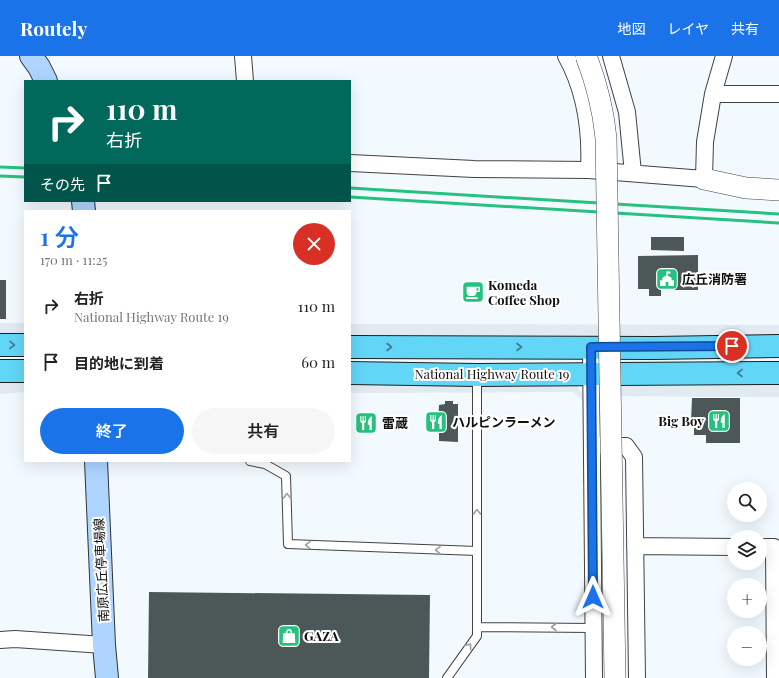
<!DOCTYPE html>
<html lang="ja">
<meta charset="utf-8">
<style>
body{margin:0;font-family:"Playfair Display","Noto Sans JP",serif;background:#f6f6f6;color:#222;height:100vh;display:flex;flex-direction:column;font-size:15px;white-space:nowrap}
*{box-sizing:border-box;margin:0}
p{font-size:13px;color:#767676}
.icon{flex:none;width:22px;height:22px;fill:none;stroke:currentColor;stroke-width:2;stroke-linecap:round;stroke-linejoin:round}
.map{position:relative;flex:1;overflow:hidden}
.side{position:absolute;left:24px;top:154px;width:327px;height:252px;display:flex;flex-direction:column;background:#fff;border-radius:0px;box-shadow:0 4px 16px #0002}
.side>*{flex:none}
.banner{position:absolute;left:24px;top:24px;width:327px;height:122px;border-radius:0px;box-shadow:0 4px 16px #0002;background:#00695c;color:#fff;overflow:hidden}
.controls{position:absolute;left:727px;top:426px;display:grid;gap:8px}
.controls a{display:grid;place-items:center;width:40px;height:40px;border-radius:50%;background:#fff;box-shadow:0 4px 16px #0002;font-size:20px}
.pin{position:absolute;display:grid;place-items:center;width:34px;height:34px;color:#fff;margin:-17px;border:2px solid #fff;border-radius:50%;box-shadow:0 1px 4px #0007}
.me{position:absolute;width:44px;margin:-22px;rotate:0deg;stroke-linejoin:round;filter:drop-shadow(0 0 3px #0008)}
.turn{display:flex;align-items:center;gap:14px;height:84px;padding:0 16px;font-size:18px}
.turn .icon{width:52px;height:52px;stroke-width:2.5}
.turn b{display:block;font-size:28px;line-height:34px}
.then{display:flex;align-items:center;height:38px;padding:0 16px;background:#0003;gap:8px;font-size:15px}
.round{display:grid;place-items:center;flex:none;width:42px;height:42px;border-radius:21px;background:#f6f6f6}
.head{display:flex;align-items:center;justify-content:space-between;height:68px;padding:0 16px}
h1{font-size:24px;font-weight:600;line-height:30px;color:#1a73e8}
.primary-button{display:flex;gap:8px;margin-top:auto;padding:8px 16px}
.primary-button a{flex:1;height:46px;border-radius:24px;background:#1a73e8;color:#fff;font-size:16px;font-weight:600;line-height:46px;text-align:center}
.primary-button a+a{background:#f6f6f6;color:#222}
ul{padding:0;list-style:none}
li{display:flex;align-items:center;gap:12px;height:56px;padding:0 16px}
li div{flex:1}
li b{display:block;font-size:15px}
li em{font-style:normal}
header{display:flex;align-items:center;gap:24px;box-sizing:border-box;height:56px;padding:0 20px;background:#1a73e8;color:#fff}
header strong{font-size:19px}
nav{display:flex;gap:22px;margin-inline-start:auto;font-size:14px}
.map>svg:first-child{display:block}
</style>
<header>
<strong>Routely</strong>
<nav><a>地図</a><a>レイヤ</a><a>共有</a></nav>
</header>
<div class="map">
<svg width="779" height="622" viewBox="0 0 779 622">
<rect width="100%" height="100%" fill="#f2f9ff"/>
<path fill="#e0eaf0" d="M0,267H25V279L0,278Z
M350,268L779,269V281L350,280Z
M0,325H25V336L0,338Z
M350,325L577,329L582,338L583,345L573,336L350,337Z
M779,329V341L603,340L609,330Z"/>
<path fill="#4c5858" d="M651,181H684V195L651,194Z
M698,199V234H661V240H649V233H638V200Z
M0,224H6V263H0Z
M692,342H740V387H706V379H694V365L691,366Z
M445,345H453V348H458V386L439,385V376H434V370H438L439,349L445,348Z
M149,536L430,539L429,622H148Z"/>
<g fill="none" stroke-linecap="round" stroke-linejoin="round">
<g stroke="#424242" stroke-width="10">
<path id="service" d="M250,405L265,408L286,420L288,488L477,495
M477,571L593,572
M447,622L477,580V320"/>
</g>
<g stroke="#424242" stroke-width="18">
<path id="minor" d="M243,0L245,25
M566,0C586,36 591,74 589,114
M611,0L627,56L633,117
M713,38H779
M350,107L474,113L589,114L704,123L705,86L713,38L724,0
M591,291L594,622
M600,390H626L634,401L637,622
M635,490L734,491
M760,491H774L775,622
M0,584L15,583L104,589"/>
</g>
<g stroke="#424242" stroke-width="22">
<path id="tertiary" d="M704,123L746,132L779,134"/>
</g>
<g stroke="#313131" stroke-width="24">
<path id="secondary" d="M31,0L39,11L46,25
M83,145L84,155
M96,405L104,589L107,622"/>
</g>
<g stroke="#202020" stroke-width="24">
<path id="trunk" d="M0,289H25
M350,291L654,292L779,290
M0,315H25
M350,317L477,319L779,317"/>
</g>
<use href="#service" stroke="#fff" stroke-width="8"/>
<use href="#minor" stroke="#fff" stroke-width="16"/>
<use href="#tertiary" stroke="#fff" stroke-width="21"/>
<use href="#secondary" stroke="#add5ff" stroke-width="22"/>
<use href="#trunk" stroke="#62d6f6" stroke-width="22"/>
<path stroke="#26c17e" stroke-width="3" d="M0,111L25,112
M0,120L25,121
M350,132L779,158
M350,141L779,167"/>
<g stroke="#424242" stroke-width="22" stroke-linecap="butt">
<path id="tertiary-bridge" d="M586,0C597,28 603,52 606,82L615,622"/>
</g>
<use href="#tertiary-bridge" stroke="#fff" stroke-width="21"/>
</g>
<defs><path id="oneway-chevron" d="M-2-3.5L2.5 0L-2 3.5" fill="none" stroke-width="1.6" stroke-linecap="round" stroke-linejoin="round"/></defs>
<g stroke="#3d7c8e">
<use href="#oneway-chevron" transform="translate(12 289) rotate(1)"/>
<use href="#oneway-chevron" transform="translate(389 291)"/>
<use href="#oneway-chevron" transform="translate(519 291)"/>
<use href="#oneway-chevron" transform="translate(740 317) rotate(180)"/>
</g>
<g stroke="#9f9f9f">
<use href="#oneway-chevron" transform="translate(287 440) rotate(-91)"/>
<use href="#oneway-chevron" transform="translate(477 456) rotate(-90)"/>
<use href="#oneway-chevron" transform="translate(308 489) rotate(-178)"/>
<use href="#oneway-chevron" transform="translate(438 494) rotate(-178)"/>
<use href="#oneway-chevron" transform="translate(554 571) rotate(-180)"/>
<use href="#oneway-chevron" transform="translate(469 590) rotate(-54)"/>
</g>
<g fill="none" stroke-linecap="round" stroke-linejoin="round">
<g stroke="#114b97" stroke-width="10">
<path id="route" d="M593,541L591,291L732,290"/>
</g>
<use href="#route" stroke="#1a73e8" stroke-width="7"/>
</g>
<defs>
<g id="civic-square" transform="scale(1.15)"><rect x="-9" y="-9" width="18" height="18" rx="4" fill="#26c17e" stroke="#fff"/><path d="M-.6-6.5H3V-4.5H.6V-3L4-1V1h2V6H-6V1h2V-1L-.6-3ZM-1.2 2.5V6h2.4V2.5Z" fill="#fff"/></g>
<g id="cafe-square" transform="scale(1.15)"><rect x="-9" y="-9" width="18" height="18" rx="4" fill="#26c17e" stroke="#fff"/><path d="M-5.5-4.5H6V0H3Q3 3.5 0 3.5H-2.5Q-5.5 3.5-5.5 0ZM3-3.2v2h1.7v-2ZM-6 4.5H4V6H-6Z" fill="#fff"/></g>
<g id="restaurant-square" transform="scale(1.15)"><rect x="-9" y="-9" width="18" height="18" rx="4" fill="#26c17e" stroke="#fff"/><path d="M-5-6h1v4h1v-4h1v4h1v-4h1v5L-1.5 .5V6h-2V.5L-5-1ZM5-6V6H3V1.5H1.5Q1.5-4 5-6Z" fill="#fff"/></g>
<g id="shop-square" transform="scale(1.15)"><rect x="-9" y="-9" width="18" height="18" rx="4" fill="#26c17e" stroke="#fff"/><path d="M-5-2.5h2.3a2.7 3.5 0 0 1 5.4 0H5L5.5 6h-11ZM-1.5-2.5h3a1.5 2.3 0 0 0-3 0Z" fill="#fff"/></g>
</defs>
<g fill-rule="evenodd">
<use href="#civic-square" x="667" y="223"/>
<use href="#cafe-square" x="473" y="236"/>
<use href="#restaurant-square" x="719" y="365"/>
<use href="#restaurant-square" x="436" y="366"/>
<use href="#restaurant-square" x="366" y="367"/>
<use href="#shop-square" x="289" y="580"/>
</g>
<g text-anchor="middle" stroke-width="4" stroke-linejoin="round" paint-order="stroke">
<g font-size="13" font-weight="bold" fill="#0f0f0f" stroke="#fff" text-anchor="start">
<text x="682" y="228">広丘消防署</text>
<text x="488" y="234">Komeda<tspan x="488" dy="15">Coffee Shop</tspan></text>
<text x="704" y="370" text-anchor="end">Big Boy</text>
<text x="452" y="371">ハルピンラーメン</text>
<text x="382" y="372">雷蔵</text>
<text x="304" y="585">GAZA</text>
</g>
<g font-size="13" fill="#0f0f0f" stroke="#fff">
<text x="492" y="323">National Highway Route 19</text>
<text transform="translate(101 514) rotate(-93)" y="5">南原広丘停車場線</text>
</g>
</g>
</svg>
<div class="controls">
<a><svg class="icon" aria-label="search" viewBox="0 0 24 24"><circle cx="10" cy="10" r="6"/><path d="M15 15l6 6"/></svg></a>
<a><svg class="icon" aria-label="layers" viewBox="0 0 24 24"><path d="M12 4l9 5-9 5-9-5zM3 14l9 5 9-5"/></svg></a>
<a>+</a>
<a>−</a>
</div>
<div class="pin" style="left:732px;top:290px;background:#d93025"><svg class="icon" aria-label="arrive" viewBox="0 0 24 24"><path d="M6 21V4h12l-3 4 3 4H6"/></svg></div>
<svg class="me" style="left:593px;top:541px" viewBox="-20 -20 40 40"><path d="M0-17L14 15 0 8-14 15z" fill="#1a73e8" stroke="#fff" stroke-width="4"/></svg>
<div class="banner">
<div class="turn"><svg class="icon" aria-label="right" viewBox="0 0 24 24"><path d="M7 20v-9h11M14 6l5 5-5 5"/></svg><div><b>110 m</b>右折</div></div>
<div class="then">その先<svg class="icon" aria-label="arrive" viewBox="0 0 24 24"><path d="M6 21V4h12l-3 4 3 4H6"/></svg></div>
</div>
<section class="side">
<div class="head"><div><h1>1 分</h1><p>170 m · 11:25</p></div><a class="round" style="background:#d93025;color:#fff"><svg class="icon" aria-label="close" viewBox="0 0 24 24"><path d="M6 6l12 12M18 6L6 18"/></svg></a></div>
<ul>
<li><svg class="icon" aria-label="right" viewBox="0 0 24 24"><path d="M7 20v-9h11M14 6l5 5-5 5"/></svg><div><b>右折</b><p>National Highway Route 19</p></div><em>110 m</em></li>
<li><svg class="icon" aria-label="arrive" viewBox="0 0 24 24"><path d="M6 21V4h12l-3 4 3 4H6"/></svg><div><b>目的地に到着</b></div><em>60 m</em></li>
</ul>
<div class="primary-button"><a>終了</a><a>共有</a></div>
</section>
</div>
